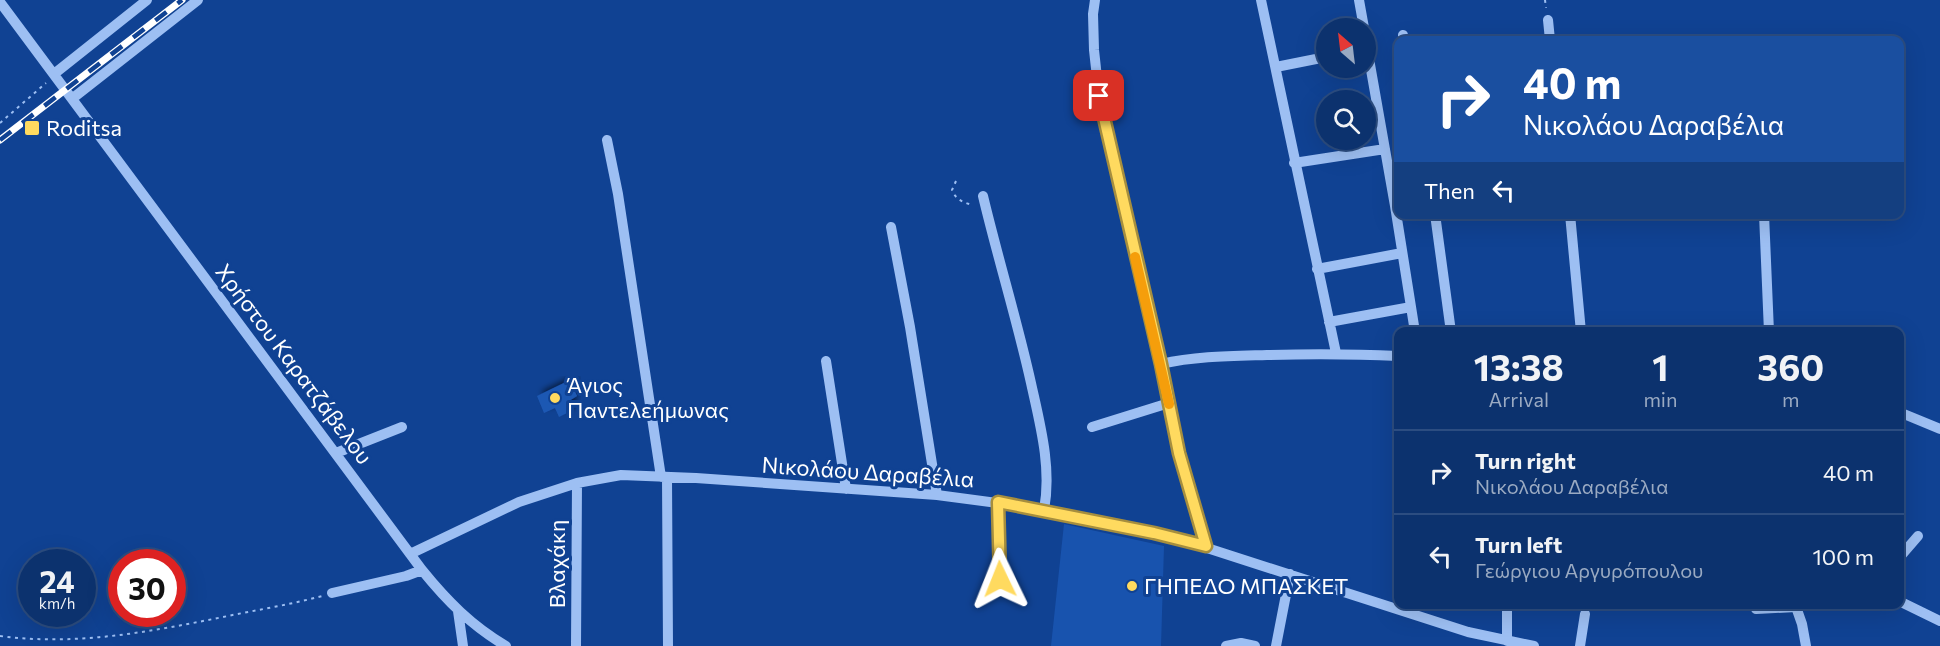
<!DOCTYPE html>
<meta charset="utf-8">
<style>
body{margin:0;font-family:Commissioner,sans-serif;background:#1a3e76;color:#f1f3f6;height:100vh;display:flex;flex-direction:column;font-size:22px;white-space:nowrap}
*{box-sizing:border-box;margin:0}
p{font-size:20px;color:#9aaac2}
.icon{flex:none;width:33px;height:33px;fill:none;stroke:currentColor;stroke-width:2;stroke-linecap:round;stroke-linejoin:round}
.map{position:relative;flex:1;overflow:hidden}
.sheet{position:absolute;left:1394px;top:327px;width:510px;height:282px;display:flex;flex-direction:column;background:#0c326e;border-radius:12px;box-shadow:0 6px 24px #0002,0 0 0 2px #2c4d81}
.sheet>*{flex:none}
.hud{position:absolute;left:1394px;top:36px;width:510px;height:183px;border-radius:12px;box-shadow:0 6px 24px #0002,0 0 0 2px #2c4d81;background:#1a4fa0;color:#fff;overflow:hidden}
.needle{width:39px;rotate:332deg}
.controls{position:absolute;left:1316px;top:18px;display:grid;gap:12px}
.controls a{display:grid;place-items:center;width:60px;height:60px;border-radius:50%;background:#0c326e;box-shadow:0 6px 24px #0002,0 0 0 2px #2c4d81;font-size:30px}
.speed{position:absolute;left:18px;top:549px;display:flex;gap:12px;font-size:30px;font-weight:700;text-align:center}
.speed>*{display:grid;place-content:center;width:78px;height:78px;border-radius:50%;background:#0c326e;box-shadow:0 6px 24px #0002,0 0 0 2px #2c4d81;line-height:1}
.speed small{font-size:15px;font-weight:400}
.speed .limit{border:9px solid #d22;background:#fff;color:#111}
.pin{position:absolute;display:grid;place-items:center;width:51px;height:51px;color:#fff;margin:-26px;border-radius:12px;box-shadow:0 3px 9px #0006}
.me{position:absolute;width:66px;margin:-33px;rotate:358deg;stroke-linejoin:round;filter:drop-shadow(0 0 4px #0008)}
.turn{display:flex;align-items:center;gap:21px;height:126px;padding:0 30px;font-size:27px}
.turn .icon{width:78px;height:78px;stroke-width:2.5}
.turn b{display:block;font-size:42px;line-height:51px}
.then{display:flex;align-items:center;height:57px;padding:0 30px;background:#0003;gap:12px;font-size:22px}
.eta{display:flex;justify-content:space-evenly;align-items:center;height:102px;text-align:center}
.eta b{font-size:36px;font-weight:700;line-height:42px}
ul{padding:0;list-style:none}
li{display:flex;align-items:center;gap:18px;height:84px;padding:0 30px;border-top:2px solid #2c4d81}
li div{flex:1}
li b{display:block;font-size:22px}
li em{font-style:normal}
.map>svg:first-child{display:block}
</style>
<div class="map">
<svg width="1940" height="646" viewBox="0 0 1940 646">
<defs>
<filter id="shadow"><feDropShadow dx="5" dy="-5" stdDeviation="3" flood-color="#0009"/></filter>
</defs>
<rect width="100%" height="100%" fill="#104293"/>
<path fill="#1853ae" d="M1064,524L1164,546L1161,646H1051Z"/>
<path fill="#1e58b3" filter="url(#shadow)" d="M570,380L577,396L569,401L573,410L559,417L555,408L544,413L537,396Z"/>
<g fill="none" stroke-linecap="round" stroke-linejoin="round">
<path stroke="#9dbff3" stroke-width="2" stroke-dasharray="3 4.5" stroke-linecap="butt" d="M1545,0L1546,8
M0,123L46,83
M956,181L952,190C956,200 963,202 972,205
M0,636C76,646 149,632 223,617C256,610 289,605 322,596"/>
<path stroke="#9dbff3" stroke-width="10" d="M1095,0L1093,14L1094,50L1099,96L1161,364L1179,453L1206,546
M1261,0L1336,353
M1359,0L1364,28
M0,2L422,570C447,601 472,626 506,646
M1548,20L1550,40
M1403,35L1404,40
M1365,36L1395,206L1415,332
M1276,67L1326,57
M54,74L147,0
M73,98L198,0
M607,140L618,194L661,477
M1294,163L1385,149
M983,196C998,259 1017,320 1031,383C1040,424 1052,468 1044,510
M1435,214L1451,332
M1570,214L1581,332
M1764,214L1769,332
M891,227L910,327L937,495
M1317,269L1402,253
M1329,322L1411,307
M826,361L846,489
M1161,364C1196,356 1231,356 1267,355C1311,354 1354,354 1398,356
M1899,412L1940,429
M1092,427L1169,403
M336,453L402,427
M667,477L668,646
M998,502L1000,579
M410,554L519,502L577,483L621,475L696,478L937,495L1028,507L1173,537L1468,632L1534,646
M1899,558L1918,536
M332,593L406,576L422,570
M1899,601L1940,621
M1507,604V641
M1795,604L1802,624L1806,646
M1756,609L1796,607
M458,611L463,646
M576,646L577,483
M1226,646L1241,643L1255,646
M1276,646L1290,574
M1580,646L1585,614"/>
<g stroke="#fff" stroke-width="7">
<path id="rail" d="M0,140L182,0"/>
</g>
<use href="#rail" stroke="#104293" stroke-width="4.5" stroke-dasharray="14" stroke-linecap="butt"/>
</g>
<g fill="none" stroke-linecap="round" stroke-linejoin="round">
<g stroke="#a68e3e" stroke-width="15">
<path id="route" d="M1000,579L998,502L1154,533L1206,546L1179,453L1161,364L1099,96"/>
</g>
<use href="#route" stroke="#ffda5f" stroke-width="10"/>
<path stroke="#f59e0b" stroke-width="10" d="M1135,257L1169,404"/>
</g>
<g fill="#ffda5f" stroke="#104293" stroke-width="2">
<rect x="24" y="120" width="16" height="16" rx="3"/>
<circle cx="555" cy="398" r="6"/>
<circle cx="1132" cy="586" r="6"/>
</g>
<g text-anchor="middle" stroke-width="6" stroke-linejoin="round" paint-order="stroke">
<g font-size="22" fill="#fff" stroke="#104293" text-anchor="start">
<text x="46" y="136">Roditsa</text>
<text x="567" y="393">Άγιος<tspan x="567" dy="25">Παντελεήμωνας</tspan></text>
<text x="1144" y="594">ΓΗΠΕΔΟ ΜΠΑΣΚΕΤ</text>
</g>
<g font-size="22" fill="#fff" stroke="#104293">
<text transform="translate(294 364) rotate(53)" y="8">Χρήστου Καρατζάβελου</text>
<text transform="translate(868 472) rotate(4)" y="8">Νικολάου Δαραβέλια</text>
<text transform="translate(557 564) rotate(-90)" y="8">Βλαχάκη</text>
</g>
</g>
</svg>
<div class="controls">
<a><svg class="needle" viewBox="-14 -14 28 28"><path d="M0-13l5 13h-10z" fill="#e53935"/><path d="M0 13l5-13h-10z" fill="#9aaac2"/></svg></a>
<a><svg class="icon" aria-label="search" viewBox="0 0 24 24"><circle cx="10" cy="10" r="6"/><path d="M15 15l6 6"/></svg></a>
</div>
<div class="speed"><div>24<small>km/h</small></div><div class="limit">30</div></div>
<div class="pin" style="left:1099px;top:96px;background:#d93025"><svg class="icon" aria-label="arrive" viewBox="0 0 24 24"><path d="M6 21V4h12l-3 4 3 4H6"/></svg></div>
<svg class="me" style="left:1000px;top:579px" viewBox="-20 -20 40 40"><path d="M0-17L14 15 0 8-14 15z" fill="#ffda5f" stroke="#fff" stroke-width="4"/></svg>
<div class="hud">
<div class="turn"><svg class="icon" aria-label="right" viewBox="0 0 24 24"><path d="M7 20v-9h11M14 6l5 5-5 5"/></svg><div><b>40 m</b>Νικολάου Δαραβέλια</div></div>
<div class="then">Then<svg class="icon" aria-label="left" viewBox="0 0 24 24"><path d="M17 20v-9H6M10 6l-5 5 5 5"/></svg></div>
</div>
<section class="sheet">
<div class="eta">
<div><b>13:38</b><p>Arrival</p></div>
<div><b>1</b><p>min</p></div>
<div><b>360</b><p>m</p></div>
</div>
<ul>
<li><svg class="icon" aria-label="right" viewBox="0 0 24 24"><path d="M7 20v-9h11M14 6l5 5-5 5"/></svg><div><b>Turn right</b><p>Νικολάου Δαραβέλια</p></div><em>40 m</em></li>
<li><svg class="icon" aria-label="left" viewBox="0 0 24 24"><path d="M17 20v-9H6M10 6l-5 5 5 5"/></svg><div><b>Turn left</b><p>Γεώργιου Αργυρόπουλου</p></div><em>100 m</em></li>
</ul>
</section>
</div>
